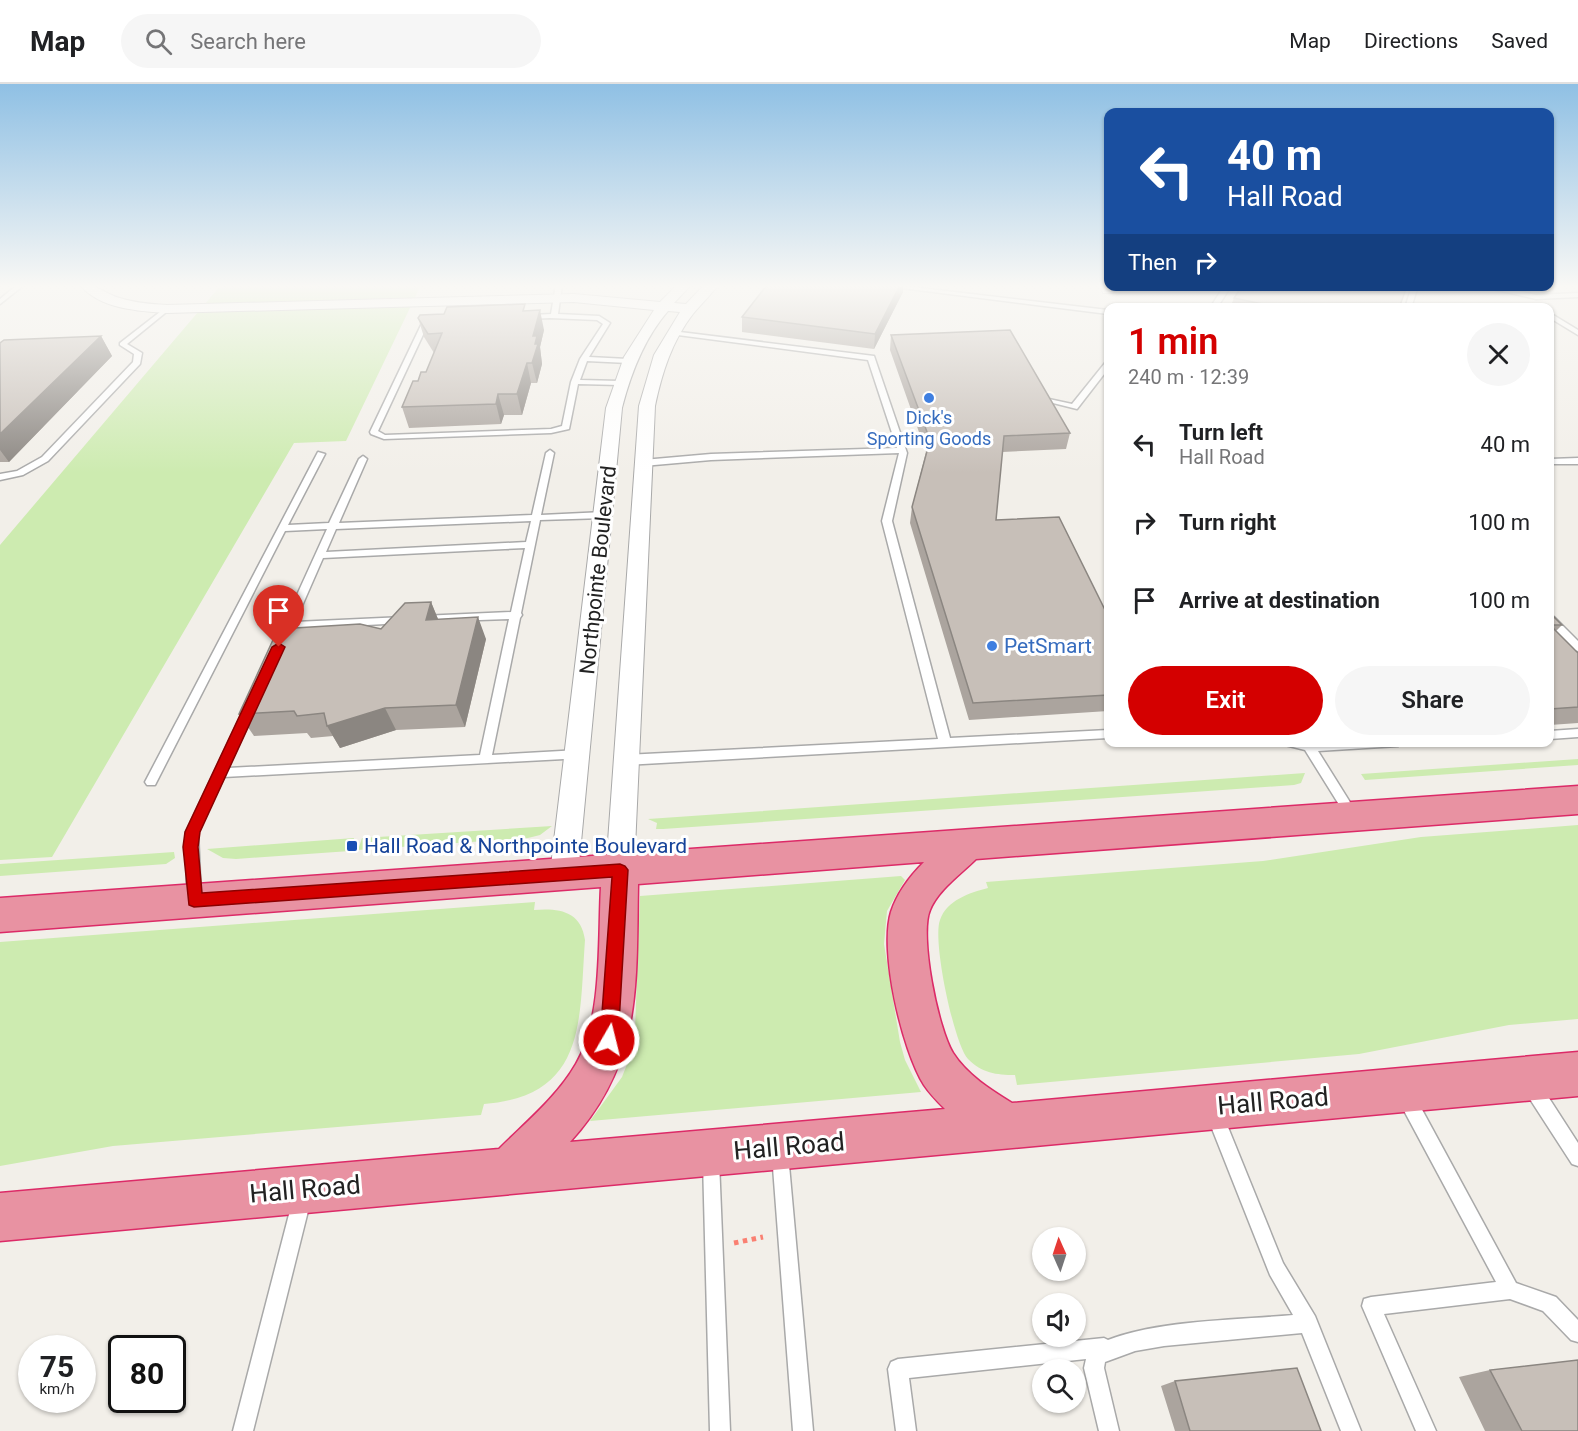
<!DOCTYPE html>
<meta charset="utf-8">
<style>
body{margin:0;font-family:Roboto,sans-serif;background:#f6f6f6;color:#202124;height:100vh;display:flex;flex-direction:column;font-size:22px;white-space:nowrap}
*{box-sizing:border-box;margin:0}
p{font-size:20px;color:#757577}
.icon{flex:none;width:33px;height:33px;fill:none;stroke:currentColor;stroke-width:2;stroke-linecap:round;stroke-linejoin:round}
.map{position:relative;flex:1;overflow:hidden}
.details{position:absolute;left:1104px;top:219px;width:450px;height:444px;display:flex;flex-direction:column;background:#fff;border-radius:12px;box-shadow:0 2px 4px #0004}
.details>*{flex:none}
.hud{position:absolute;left:1104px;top:24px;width:450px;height:183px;border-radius:12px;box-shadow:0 2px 4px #0004;background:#1a4fa0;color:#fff;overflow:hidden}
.needle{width:39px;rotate:357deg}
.controls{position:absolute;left:1032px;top:1143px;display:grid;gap:12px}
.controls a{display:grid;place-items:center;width:54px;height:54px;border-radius:50%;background:#fff;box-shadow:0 2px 4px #0004;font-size:30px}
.speed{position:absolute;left:18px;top:1251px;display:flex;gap:12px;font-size:30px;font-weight:700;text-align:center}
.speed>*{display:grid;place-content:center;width:78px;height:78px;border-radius:50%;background:#fff;box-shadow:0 2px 4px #0004;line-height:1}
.speed small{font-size:15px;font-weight:400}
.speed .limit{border:3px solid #111;border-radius:9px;background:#fff;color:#111}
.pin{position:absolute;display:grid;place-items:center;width:51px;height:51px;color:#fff;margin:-62px -26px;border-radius:50% 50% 50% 0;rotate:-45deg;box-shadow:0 0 6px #0007}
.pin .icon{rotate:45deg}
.me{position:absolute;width:66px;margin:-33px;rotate:8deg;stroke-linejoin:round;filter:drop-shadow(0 0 4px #0008)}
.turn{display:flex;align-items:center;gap:21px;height:126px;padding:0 24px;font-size:27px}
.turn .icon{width:78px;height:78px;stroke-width:2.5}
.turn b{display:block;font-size:42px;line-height:51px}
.then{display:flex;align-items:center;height:57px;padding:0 24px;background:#0003;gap:12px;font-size:22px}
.round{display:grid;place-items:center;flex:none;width:63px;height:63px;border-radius:32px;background:#f6f6f6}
.overview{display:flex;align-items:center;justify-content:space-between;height:102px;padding:0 24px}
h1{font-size:36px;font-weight:600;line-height:45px;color:#d40000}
.cta{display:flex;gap:12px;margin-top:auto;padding:12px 24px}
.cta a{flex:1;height:69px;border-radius:36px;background:#d40000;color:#fff;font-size:24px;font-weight:600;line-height:69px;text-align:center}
.cta a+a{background:#f6f6f6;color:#202124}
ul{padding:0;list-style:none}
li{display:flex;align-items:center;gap:18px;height:78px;padding:0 24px}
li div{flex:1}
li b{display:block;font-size:22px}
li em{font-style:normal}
header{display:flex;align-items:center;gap:36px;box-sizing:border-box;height:84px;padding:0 30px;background:#fff;border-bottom:2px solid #e0e0e0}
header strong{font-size:28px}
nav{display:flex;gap:33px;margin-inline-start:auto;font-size:21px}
.search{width:420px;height:54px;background:#f6f6f6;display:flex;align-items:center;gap:15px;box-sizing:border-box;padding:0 21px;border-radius:33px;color:#757577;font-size:22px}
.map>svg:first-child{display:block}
</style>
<header>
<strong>Map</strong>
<div class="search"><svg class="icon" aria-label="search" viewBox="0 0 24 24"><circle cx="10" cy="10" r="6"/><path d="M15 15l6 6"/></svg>Search here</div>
<nav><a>Map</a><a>Directions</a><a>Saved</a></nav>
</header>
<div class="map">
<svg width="1578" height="1347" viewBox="0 0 1578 1347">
<rect width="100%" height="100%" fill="#f2efe9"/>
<path fill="#cdebb0" d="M221,201H421L346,357L294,359L52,773L0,776V461Z
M1578,675V681L1365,696L1361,690Z
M1305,689L1301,699L1294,701L663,745H656L657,739L648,735Z
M1578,741V935L1509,941L1359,970L1017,1001L1015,991C996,991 982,989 968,975C954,960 932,856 940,836C947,816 969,809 988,804L986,798L1263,777L1421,753Z
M552,742L540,751L528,754L358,766L362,754Z
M354,754L350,767L236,775L223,774L207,765Z
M174,768L175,774L166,780L0,792V780Z
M901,792L905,796L887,827L884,860L900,958L905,976L921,1008L590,1037L622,993L631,970L635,946L640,812Z
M535,818L534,826C559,824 581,827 585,856C579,937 587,1012 484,1020L481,1031L113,1062L0,1082V858Z"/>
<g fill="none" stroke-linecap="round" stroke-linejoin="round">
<g stroke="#a9a9a9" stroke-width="3">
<path id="lane" d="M17,201H24L0,220V215Z
M556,201H562L558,230L599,232L610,239L589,273L628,275L632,277L628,279L587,277L580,296L620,297L624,299L620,301L578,300L569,345L551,349L384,355L371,350L370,348L423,237L551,230ZM550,234L597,236L603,240L580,275L571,298L562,342L551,345L385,351L378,347L428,240Z
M878,201H895L1108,226V230Z
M1224,202H1231L1217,224H1210Z
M1412,202H1418L1411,224H1405Z
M1480,202H1495L1536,211L1578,209V213L1536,215Z
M165,224L170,225L127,260L142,269L140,280L48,377L23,391L0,396V390L17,387L42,373L133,278L134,270L120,261V259Z
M1550,229L1578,246V251L1550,234Z
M672,247L874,272L907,369L892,437L950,654L1108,646V654L625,681L621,679L619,676L621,673L625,671L938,655L882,437L899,369L711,376L643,382L639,379L643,376L711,370L897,364L868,276L670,250L669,249Z
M1105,279H1108V285L1077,325L1045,317L1049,315L1072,320Z
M550,366L554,369L541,431L604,428L609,431L604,434L540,436L521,529L522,531L520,534L492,671L579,666L585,671L583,674L224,693L198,748L201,816L199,820L194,822L189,820L187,816L186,748L246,621L250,620L256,624L228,684L480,671L509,535L421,538L416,535L421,532L511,528L525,464L323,474L295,538L404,533L409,536L404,539L292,545L285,560L281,561L276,557L327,445L285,447L155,701H147L145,698L318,368L325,370L288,441L329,439L359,375L363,372L367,375L339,439L532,431L546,369ZM531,437L526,458L326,468L336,445Z
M1578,374V380H1550V375Z
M1550,532L1554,533L1578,557V567L1574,566L1550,541Z
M1578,645V653L1550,655V647Z
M1283,658H1404L1398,662L1318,667L1358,731L1356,735H1348L1305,666L1285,661Z
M1532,995L1538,997L1578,1059V1082L1572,1080L1526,1009L1524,1003L1526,997Z
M1407,1007L1413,1009L1516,1199L1556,1213L1578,1236V1258L1571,1256L1543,1227L1510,1215L1384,1230L1436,1347H1416L1362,1222L1364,1215L1371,1213L1496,1198L1401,1021L1399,1015L1401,1009Z
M1215,1024L1221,1026L1283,1179L1315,1232L1361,1347H1341L1302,1249L1164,1262L1135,1267L1105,1278L1104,1284L1119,1347H1099L1084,1284L1086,1275L909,1294L916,1347H896L888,1285L891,1278L898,1275L1104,1254L1108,1256C1159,1236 1237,1236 1293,1231L1270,1191L1207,1032L1209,1026Z
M780,1062L786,1064L788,1070L813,1347H793L772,1070L774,1064Z
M711,1069L717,1071L719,1077L730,1347H710L703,1077L705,1071Z
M302,1106L308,1109L311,1115L253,1347H233L293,1115L296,1109Z"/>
</g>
<g stroke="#a9a9a9" stroke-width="2">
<path id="street" d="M80,201C98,200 103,209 120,214C135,219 151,220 167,221L574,210L660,218L677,201H691L674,219L686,220L704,201H718C711,211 701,220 693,230C672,257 662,289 655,322L634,786L630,794L620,798L610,794L606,786L639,322L654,271L680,228L668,227C644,255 631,289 622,324L578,790L574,798L564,802L554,798L550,790L606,324L624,273L654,226L574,218L167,229C138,227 100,225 80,201Z
M1100,201L1114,202L1115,206L1113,209H1103Z"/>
</g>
<g stroke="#dc2a67" stroke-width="3">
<path id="highway" d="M1578,702V730L976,775C961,790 938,806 930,826C919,851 938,945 953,969C967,991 991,1006 1012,1019L1578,968V1012L0,1157V1109L499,1065C526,1038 557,1013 576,980C603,934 598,855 601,803L0,848V814ZM924,778C910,792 897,809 891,828C879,867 902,966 924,1001C930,1010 937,1017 945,1025L570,1058C643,978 636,901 638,800Z"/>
</g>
<path stroke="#fa8072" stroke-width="5" stroke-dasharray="4.5 4.5" stroke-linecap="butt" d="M734,1159L763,1153"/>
<use href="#lane" fill="#fff" fill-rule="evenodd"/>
<use href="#street" fill="#fff" fill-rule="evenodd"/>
<use href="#highway" fill="#e892a2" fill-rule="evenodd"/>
</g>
<path fill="#aba49e" d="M903,208L874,265L742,248V233Z
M1234,214L1399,224H1230Z
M526,227L544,246L540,263L542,280L537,299H531L522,331H504L501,340L409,344L402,323L418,297L426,288L434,269L424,253L418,234Z
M891,251L1070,349L1066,365L1002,368L996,436L1108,532V627L969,636L910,439L912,423L926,368L890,266Z
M101,252L112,272L9,378H0V259Z
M431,518L438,535L486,555L465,643L396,646L340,664L333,652L311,654L307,649L254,652L239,630L381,545Z
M1550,529L1562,541L1556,547L1578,569V639L1550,641Z
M1490,1286L1578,1347H1485L1459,1293Z
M1175,1297L1321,1347H1175L1161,1302Z"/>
<path fill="#8b8681" d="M900,201H903V208L874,265L875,250Z
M540,226L544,246L540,263L542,280L537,299L532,279L533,252Z
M101,252L112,272L9,378L0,366V350Z
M527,279L531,299L522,331L517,310Z
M498,310L504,331L501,340L496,320Z
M431,518L440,540L426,536Z
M478,533L486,555L465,643L456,621Z
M385,624L396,646L340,664L327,642Z"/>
<path fill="#c7bfb8" stroke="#8b8681" stroke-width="1.5" d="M767,201H900L875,250L742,233Z
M1242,202H1407L1399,224H1271L1272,222L1234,214Z
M525,220L523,227L540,226L533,252H537L535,260H538L532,279H527L517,310H498L496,320L402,323L413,297H418L421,288H426L442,249L428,250L418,234L420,231L444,230L447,223Z
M1010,246L1070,349L1004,352L996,436L1059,433L1108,532V611L973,619L912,423L930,356L891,251Z
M101,252L0,350V259L4,256Z
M431,518L426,536L478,533L456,621L385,624L327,642L324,629L297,632L294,627L239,630L278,545L360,540L381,545L405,519Z
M1550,529L1562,541H1550L1578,569V623L1550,625Z
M1578,1276V1347H1522L1490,1286Z
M1297,1284L1321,1347H1190L1175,1297Z"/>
<linearGradient id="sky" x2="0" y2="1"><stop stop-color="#8fc0e4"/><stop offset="0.52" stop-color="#f9f8f5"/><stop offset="1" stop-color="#f9f8f5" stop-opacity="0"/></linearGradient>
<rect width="1578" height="389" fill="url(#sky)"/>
<path fill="#d40000" stroke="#8a0000" stroke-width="1.5" d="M279,559L285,563L200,748L198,763L202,809L620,780L625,782L628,786L618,956L615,962L609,964L603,962L600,956L612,793L194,823L189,821L183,763L185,748L272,563Z"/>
<g fill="#3f7fe0" stroke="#fff" stroke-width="2">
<circle cx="929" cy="314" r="6"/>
<circle cx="992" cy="562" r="6"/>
</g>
<rect fill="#1a4fb4" stroke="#fff" stroke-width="2" x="346" y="756" width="12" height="12" rx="3"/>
<g text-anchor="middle" stroke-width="6" stroke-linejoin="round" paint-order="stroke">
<g font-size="18" fill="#366cbe" stroke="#fff">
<text x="929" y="340">Dick's<tspan x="929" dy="21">Sporting Goods</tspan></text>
</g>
<g font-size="21" fill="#222" stroke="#fff">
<text transform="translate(598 486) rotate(-84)" y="7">Northpointe Boulevard</text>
</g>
<g font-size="21" fill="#366cbe" stroke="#fff" text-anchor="start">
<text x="1004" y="569">PetSmart</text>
</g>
<g font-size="21" fill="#164399" stroke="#fff" text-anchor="start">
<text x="364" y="769">Hall Road &amp; Northpointe Boulevard</text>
</g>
<g font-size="26" fill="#222" stroke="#fff">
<text transform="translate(1273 1017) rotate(-5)" y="9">Hall Road</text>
<text transform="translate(789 1062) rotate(-5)" y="9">Hall Road</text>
<text transform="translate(305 1105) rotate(-5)" y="9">Hall Road</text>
</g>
</g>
</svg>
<div class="controls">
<a><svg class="needle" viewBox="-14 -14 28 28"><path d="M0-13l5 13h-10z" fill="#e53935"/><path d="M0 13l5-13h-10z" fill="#757577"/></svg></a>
<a><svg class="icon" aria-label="sound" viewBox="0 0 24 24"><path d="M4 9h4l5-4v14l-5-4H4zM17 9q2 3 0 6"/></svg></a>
<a><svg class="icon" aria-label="search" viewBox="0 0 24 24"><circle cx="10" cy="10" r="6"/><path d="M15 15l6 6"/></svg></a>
</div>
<div class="speed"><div>75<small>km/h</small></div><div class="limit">80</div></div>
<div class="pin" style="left:279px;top:563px;background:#d93025"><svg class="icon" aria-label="arrive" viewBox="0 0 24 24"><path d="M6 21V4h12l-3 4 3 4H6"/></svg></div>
<svg class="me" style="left:609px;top:956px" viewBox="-20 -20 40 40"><circle r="17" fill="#d40000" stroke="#fff" stroke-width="3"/><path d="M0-11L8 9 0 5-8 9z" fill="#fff"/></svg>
<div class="hud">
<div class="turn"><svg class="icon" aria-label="left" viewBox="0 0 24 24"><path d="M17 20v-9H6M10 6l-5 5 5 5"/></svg><div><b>40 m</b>Hall Road</div></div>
<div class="then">Then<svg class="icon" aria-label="right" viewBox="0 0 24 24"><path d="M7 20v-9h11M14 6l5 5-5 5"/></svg></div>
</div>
<section class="details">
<div class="overview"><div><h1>1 min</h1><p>240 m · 12:39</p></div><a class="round"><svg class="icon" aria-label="close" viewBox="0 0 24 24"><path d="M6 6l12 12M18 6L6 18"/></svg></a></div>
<ul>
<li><svg class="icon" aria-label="left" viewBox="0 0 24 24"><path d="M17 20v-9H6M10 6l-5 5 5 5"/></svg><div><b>Turn left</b><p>Hall Road</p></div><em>40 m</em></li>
<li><svg class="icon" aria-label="right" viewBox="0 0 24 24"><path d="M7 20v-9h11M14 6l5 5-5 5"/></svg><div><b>Turn right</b></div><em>100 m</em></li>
<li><svg class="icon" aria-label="arrive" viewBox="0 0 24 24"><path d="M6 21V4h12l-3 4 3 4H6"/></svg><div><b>Arrive at destination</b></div><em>100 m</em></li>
</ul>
<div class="cta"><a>Exit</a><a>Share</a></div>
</section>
</div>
